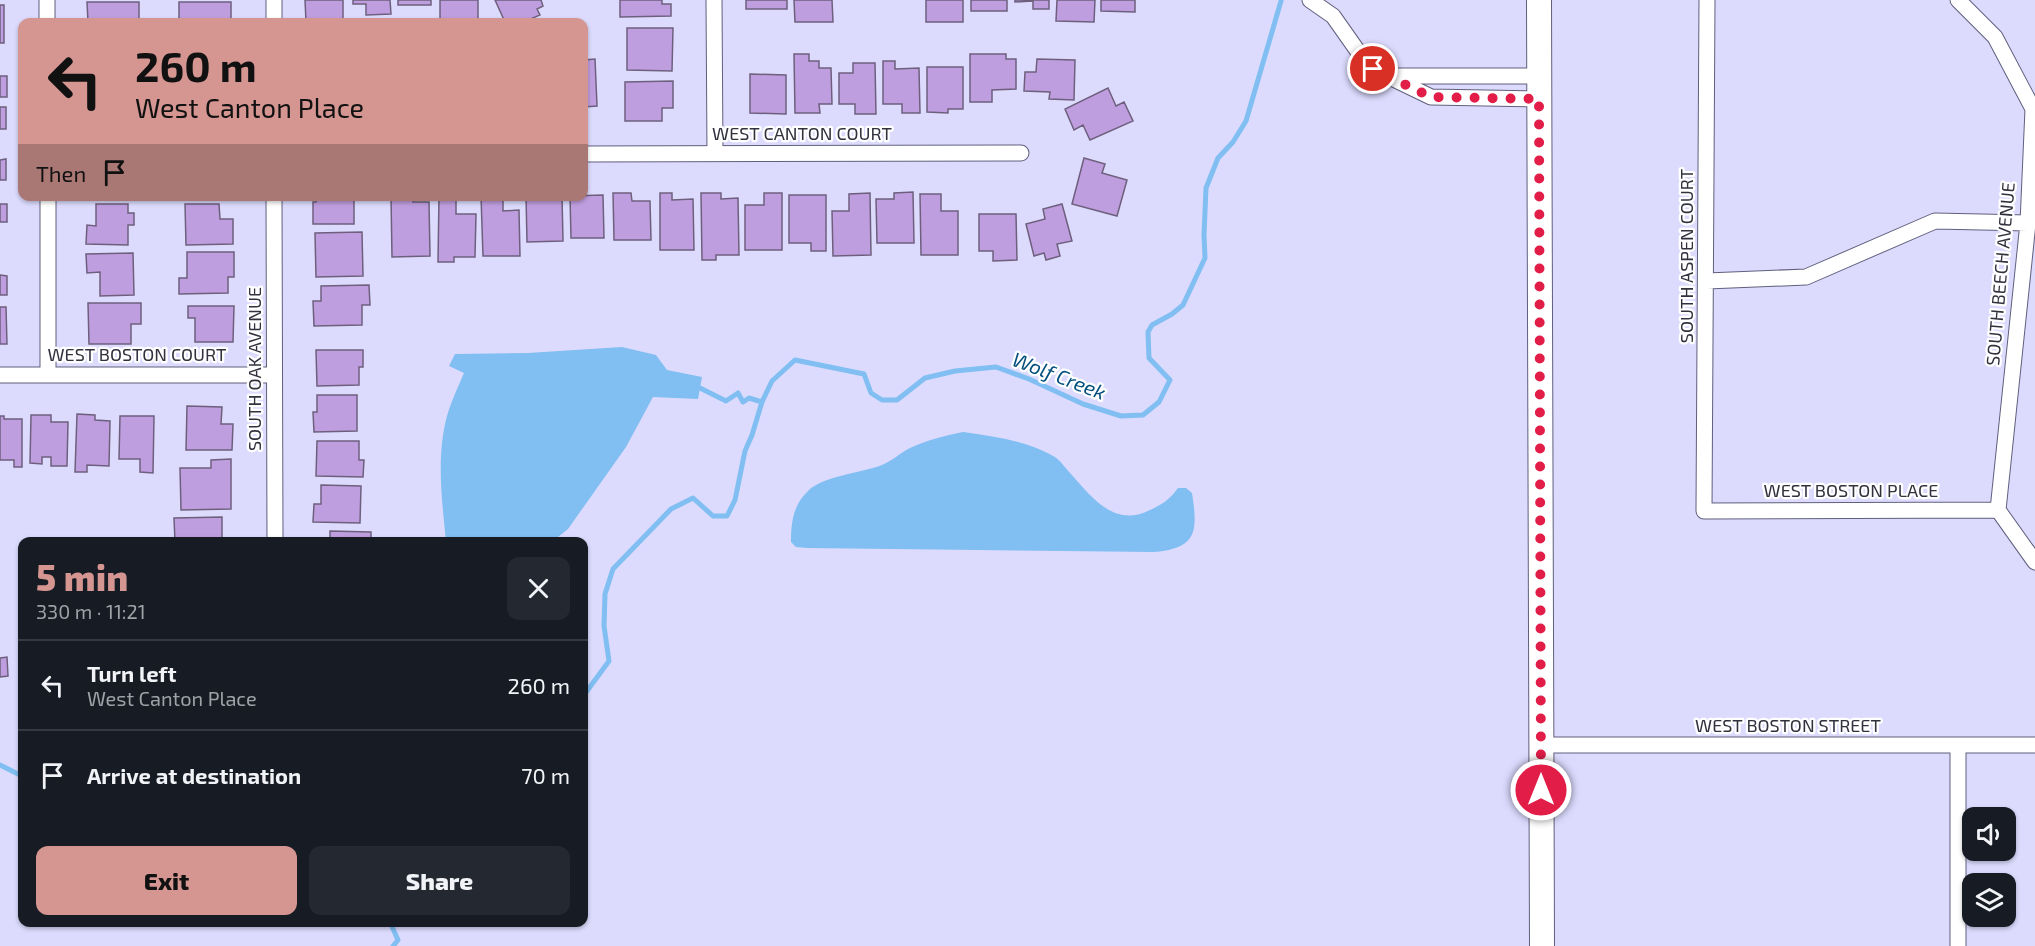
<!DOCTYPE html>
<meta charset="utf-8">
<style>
body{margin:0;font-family:"Exo 2",sans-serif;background:#242831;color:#f1f3f6;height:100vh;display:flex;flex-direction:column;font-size:22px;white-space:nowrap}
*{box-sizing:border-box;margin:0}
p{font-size:20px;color:#9ea1a6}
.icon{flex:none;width:33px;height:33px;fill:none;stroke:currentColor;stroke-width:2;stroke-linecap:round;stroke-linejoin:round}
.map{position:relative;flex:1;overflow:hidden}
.drawer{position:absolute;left:18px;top:537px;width:570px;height:390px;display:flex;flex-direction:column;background:#171b24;border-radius:12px;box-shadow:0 2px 4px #0004}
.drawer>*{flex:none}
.guide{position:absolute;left:18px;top:18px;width:570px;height:183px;border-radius:12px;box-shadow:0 2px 4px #0004;background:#d59691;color:#111;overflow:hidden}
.controls{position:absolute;left:1962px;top:807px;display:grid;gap:12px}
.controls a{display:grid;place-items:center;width:54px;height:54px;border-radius:12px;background:#171b24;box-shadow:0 2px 4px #0004;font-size:30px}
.pin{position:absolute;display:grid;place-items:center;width:51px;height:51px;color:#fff;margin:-26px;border:3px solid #fff;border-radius:50%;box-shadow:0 2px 6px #0007}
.me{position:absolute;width:66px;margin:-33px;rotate:0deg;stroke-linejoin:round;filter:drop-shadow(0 0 4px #0008)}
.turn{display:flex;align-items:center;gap:21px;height:126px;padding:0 18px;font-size:27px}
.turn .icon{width:78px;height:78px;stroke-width:2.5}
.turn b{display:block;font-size:42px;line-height:51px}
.then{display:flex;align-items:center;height:57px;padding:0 18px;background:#0003;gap:12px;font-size:22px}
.round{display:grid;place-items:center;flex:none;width:63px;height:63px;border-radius:12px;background:#242831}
.summary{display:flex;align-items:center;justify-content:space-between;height:102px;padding:0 18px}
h1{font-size:36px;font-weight:800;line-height:45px;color:#d59691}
.cta{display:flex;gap:12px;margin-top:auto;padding:12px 18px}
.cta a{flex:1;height:69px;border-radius:12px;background:#d59691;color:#111;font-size:24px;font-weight:800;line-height:69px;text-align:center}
.cta a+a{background:#242831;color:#f1f3f6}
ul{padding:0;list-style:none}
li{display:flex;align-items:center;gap:18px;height:90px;padding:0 18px;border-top:2px solid #363941}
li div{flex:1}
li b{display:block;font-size:22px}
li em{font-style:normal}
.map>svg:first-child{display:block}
</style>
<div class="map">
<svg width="2035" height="946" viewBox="0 0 2035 946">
<rect width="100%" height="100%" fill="#dcdbfe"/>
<path fill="#81bef2" d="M622,347L656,355L667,370L702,377L698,399L653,397L626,447L568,529L553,541H446C442,501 436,456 447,416C451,402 458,387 464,373L449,366L455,354L528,353Z
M963,432C995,437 1026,440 1055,457C1061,461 1066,469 1071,474C1092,498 1115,528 1150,510C1162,505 1171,498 1178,488H1186L1192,493C1198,532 1197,548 1154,552L807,548L796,547L791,542C791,523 793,505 808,491C822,476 862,473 882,465C892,461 900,453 910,448C927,440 944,436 963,432Z"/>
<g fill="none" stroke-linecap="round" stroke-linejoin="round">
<path stroke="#81bef2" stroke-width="5" d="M700,388L726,401L738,393L743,402L749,398L762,402
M584,695L609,661L604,626L605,594L613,569L671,509L693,498L713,516H727L735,500L745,451L752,435L762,402L772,381L795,360L864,374L871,393L882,400H897L925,378L955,371L996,367L1029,379L1083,404L1121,416L1143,415L1159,402L1170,380L1149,358L1148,332L1152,325L1172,314L1183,305L1205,258L1204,235L1206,188L1218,158L1233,142L1246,121L1281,1
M0,765L22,776
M390,922L398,940L393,946"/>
</g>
<path fill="#bf9edf" stroke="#6e607d" stroke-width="1.5" d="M305,0H343V22H306Z
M353,0H390L391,14L366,15V4H353Z
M398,0H431V5H398Z
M440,0H478V22H440Z
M495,0H541L543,6L537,9L540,15L524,22H505Z
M620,0H662V4H671V16L620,17Z
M746,0H787V9H746Z
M794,0H832L833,22H795Z
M926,0H963V22H926Z
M971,0H1007V11H971Z
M1015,0H1049V9H1033V1L1015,2Z
M1057,0H1095L1094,22L1056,21Z
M1101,0H1135V12L1101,11Z
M87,2H139V22H88Z
M179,2H231V22H179Z
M0,5H4V43H0Z
M627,28H673L672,71L627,70Z
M794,54H809V61H819V68H831L832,104H819L820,113H795Z
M970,54H1006V59H1016V89L992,90V102H970Z
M595,59L597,106L584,107V60Z
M1037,59L1075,60L1074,100L1049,99L1050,92L1024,91L1025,72H1036Z
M883,61H895V69L919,68L920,113H902V104H883Z
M853,63H875L876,114H855V104H839V73H853Z
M927,67H963V109H948V113L927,112Z
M750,74L786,75V114L750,113Z
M0,76H7V97H0Z
M673,81V108H662V121H625V82Z
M1108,88L1116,106L1124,102L1133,121L1090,140L1083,125L1074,130L1065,109Z
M0,107H6V129H0Z
M1084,158L1105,164L1102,173L1127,180L1117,216L1072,204Z
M6,159V180H0V160Z
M913,192L914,243H877L876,199H894V193Z
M613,193H631L632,201H650L651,240H614Z
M660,193H672V200L693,199L694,250H660Z
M701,193H721V199L738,198L739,255H716V260H702Z
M764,193H782V250H745V205H764Z
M870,193L871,255L833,256L832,211H849V194Z
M920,194H941V211H958V255H921Z
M603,195L604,238H571L570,196Z
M789,195H826V251H811V243H789Z
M316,196H354V224H313V202H316Z
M391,196H413V202H429L430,256L392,257Z
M439,196H456V214H476L475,257H454V262H438Z
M481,196H503V211L519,210L520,256H483Z
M526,196H562L563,241L527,242Z
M0,204H7V222H0Z
M96,204H128V213H134V225H128V245L86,244L87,225L96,226Z
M185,204H219L220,219H233V244L186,245Z
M1062,204L1072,241L1057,244L1060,256L1046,260L1044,253L1034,256L1026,224L1045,219L1043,209Z
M979,214H1016L1017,260L993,261V251H979Z
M362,232L363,276L316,277L315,233Z
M187,252H234V277H228V293L179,294V278H187Z
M133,253L134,295L100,296V272L87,273L86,254Z
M0,275L7,276V295H0Z
M369,285L370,305H362V325L314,326L313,301H321V286Z
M88,303H141V324H131V344H89Z
M188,306H234L233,342H195V318H188Z
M0,307H6L7,344H0Z
M316,350H363V367H359V385L317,386Z
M317,395H357V431L314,432L313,412H317Z
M187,406L222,407L221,424H233L232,450H186Z
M77,414L95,415V420L110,421L109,466L87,465V472H75Z
M31,415H51V422H68L67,466H51V457H42V464L30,463Z
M0,416H4V419H22V467H14V460H0Z
M120,416H154L153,473L140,472V459H119Z
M317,441H359V460H364L363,477L316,476Z
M231,459V509L181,510L180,468H211V460Z
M321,485L361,486L360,523L313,522L314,504H321Z
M222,517V542H175L174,518Z
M330,531L371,532V542H330Z
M7,657L8,676L0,677V658Z"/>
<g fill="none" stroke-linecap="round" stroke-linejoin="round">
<g stroke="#605f7d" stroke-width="17">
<path id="street" d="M47,0V22
M274,0V22
M714,0L715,153
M1310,0L1333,16L1364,60L1373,69L1431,97L1539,99
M1707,0L1704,511L1998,510
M1958,0L1995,37L2033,109L2028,223L1998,510L2035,562
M1392,76H1539
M584,154L1021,153
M48,196V375
M274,196L275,542
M1707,281L1806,277L1935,221L2028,223
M0,375H274
M1541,745H2035
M1958,946V745"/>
</g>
<g stroke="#605f7d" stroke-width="26">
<path id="primary" d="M1539,0L1542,946"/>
</g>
<use href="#street" stroke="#fff" stroke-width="15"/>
<use href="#primary" stroke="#fff" stroke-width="24"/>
</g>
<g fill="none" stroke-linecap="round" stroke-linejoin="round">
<path stroke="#e11d48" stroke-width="10" stroke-dasharray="0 18" d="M1373,69L1431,97L1539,99L1541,790"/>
</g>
<g text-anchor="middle" stroke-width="4.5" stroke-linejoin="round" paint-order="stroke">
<g font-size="18" fill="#32323f" stroke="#fff">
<text x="802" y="140">WEST CANTON COURT</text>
<text transform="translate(1687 256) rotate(-90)" y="6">SOUTH ASPEN COURT</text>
<text transform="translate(2001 274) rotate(-85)" y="6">SOUTH BEECH AVENUE</text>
<text x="137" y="361">WEST BOSTON COURT</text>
<text transform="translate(255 369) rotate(-90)" y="6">SOUTH OAK AVENUE</text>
<text x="1851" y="497">WEST BOSTON PLACE</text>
<text x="1788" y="732">WEST BOSTON STREET</text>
</g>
<g font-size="20" font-style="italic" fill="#024e7d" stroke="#fff">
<text transform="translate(1059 376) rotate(21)" y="7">Wolf Creek</text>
</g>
</g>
</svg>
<div class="controls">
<a><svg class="icon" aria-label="sound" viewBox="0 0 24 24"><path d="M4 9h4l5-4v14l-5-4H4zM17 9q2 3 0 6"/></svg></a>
<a><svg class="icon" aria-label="layers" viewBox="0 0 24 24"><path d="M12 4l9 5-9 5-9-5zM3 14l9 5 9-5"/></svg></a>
</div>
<div class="pin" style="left:1373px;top:69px;background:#d93025"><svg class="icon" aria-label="arrive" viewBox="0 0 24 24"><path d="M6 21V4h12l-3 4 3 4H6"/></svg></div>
<svg class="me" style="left:1541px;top:790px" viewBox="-20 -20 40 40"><circle r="17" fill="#e11d48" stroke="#fff" stroke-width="3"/><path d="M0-11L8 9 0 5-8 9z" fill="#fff"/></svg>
<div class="guide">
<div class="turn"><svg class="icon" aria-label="left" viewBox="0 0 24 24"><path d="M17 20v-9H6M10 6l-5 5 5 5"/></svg><div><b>260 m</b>West Canton Place</div></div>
<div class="then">Then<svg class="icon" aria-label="arrive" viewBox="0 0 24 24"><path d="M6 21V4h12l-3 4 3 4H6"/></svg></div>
</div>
<section class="drawer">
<div class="summary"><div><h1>5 min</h1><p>330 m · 11:21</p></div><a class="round"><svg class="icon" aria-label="close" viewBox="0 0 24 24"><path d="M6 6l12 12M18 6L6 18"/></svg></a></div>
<ul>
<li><svg class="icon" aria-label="left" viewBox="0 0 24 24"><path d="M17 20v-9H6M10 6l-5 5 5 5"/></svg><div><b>Turn left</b><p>West Canton Place</p></div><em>260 m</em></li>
<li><svg class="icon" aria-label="arrive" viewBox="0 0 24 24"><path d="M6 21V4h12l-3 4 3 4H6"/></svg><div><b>Arrive at destination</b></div><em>70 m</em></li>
</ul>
<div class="cta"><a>Exit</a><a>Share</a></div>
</section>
</div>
